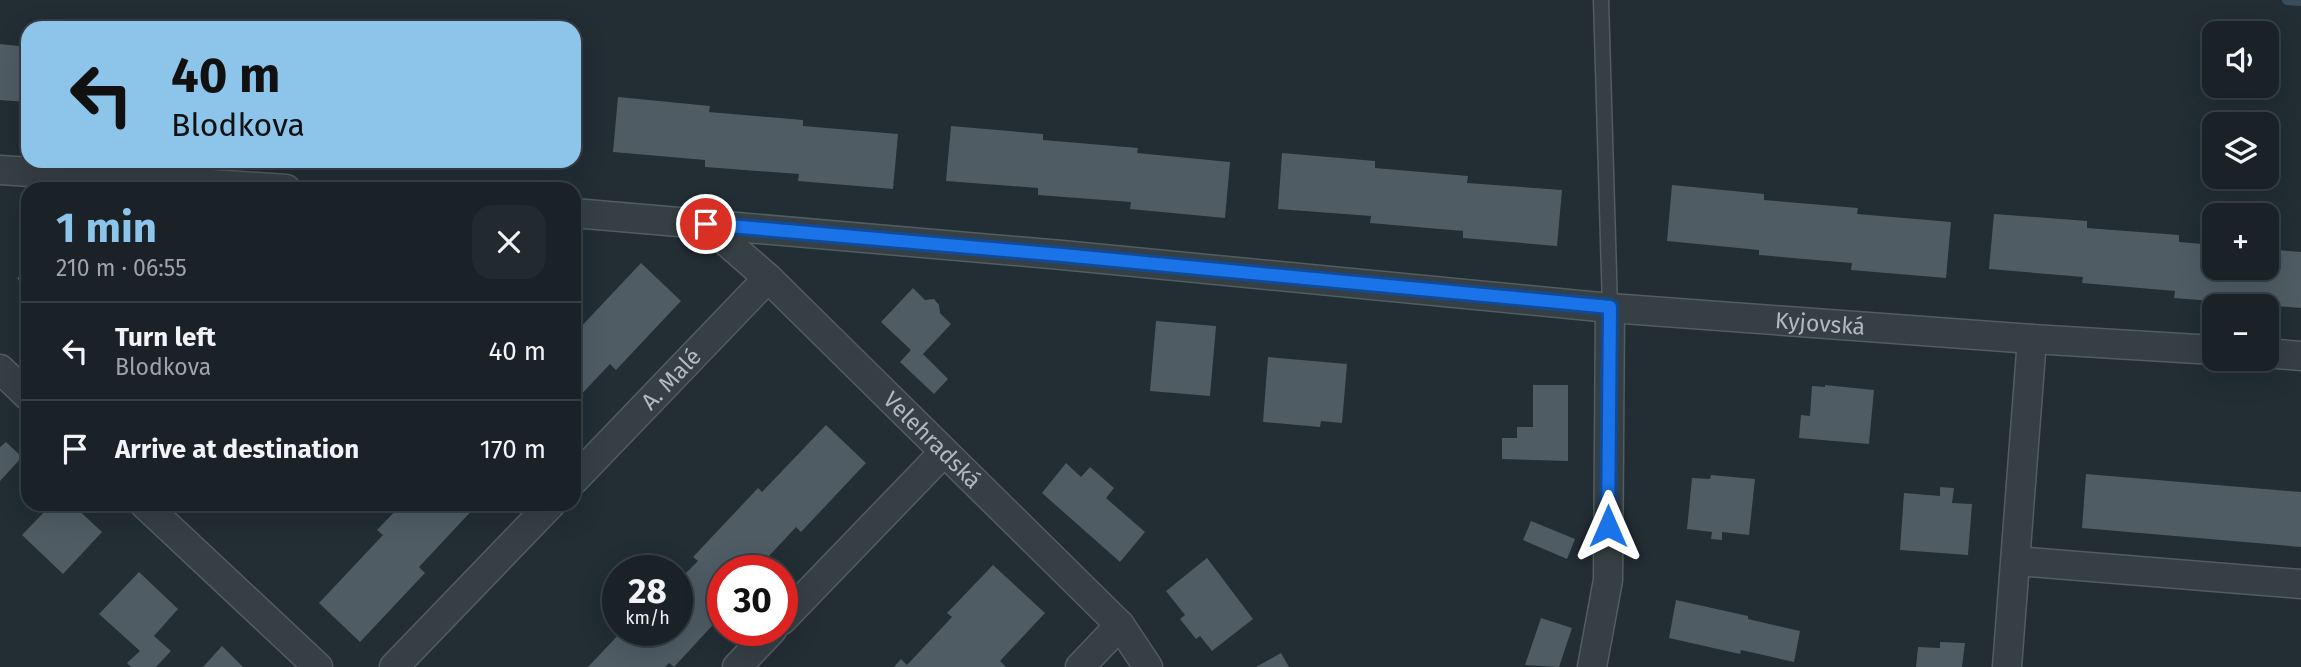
<!DOCTYPE html>
<meta charset="utf-8">
<style>
body{margin:0;font-family:"Fira Sans",sans-serif;background:#232a2f;color:#f1f3f6;height:100vh;display:flex;flex-direction:column;font-size:26px;white-space:nowrap}
*{box-sizing:border-box;margin:0}
p{font-size:23px;color:#9fa4a7}
.icon{flex:none;width:38px;height:38px;fill:none;stroke:currentColor;stroke-width:2;stroke-linecap:round;stroke-linejoin:round}
.map{position:relative;flex:1;overflow:hidden}
.drawer{position:absolute;left:21px;top:182px;width:560px;height:329px;display:flex;flex-direction:column;background:#1a2227;border-radius:21px;box-shadow:0 7px 28px #0002,0 0 0 2px #383f44}
.drawer>*{flex:none}
.guide{position:absolute;left:21px;top:21px;width:560px;height:147px;border-radius:21px;box-shadow:0 7px 28px #0002,0 0 0 2px #383f44;background:#8cc4ea;color:#111;overflow:hidden}
.tools{position:absolute;left:2202px;top:21px;display:grid;gap:14px}
.tools a{display:grid;place-items:center;width:77px;height:77px;border-radius:14px;background:#1a2227;box-shadow:0 7px 28px #0002,0 0 0 2px #383f44;font-size:35px}
.speed{position:absolute;left:602px;top:555px;display:flex;gap:14px;font-size:35px;font-weight:700;text-align:center}
.speed>*{display:grid;place-content:center;width:91px;height:91px;border-radius:50%;background:#1a2227;box-shadow:0 7px 28px #0002,0 0 0 2px #383f44;line-height:1}
.speed small{font-size:18px;font-weight:400}
.speed .limit{border:10px solid #d22;background:#fff;color:#111}
.pin{position:absolute;display:grid;place-items:center;width:60px;height:60px;color:#fff;margin:-30px;border:4px solid #fff;border-radius:50%;box-shadow:0 2px 7px #0007}
.me{position:absolute;width:77px;margin:-38px;rotate:0deg;stroke-linejoin:round;filter:drop-shadow(0 0 5px #0008)}
.turn{display:flex;align-items:center;gap:24px;height:147px;padding:0 35px;font-size:32px}
.turn .icon{width:91px;height:91px;stroke-width:2.5}
.turn b{display:block;font-size:49px;line-height:60px}
.round{display:grid;place-items:center;flex:none;width:74px;height:74px;border-radius:21px;background:#232a2f}
.head{display:flex;align-items:center;justify-content:space-between;height:119px;padding:0 35px}
h1{font-size:42px;font-weight:700;line-height:52px;color:#8cc4ea}
ul{padding:0;list-style:none}
li{display:flex;align-items:center;gap:21px;height:98px;padding:0 35px;border-top:2px solid #383f44}
li div{flex:1}
li b{display:block;font-size:26px}
li em{font-style:normal}
.map>svg:first-child{display:block}
</style>
<div class="map">
<svg width="2301" height="667" viewBox="0 0 2301 667">
<rect width="100%" height="100%" fill="#222d34"/>
<g fill="none" stroke-linecap="round" stroke-linejoin="round">
<path stroke="#394e5b" stroke-width="10" d="M2287,0L2301,1"/>
</g>
<path fill="#4f5c64" d="M0,44L28,47V102L0,100Z
M618,97L710,106L709,112L803,120V126L898,134L893,189L798,181L799,174L705,167V160L613,152Z
M951,126L1043,134V140L1138,148L1137,153L1230,162L1225,218L1130,209L1131,202L1038,195V188L946,181Z
M1282,153L1375,161V168L1468,176L1467,183L1562,190L1557,246L1463,238V231L1370,223L1371,216L1278,209Z
M1672,185L1764,194V200L1858,208L1857,214L1951,222L1946,278L1851,270L1852,263L1759,255V250L1667,241Z
M1994,214L2087,221V228L2179,235V242L2214,245V268H2266V249L2301,252V308L2174,298L2175,291L2082,283L2083,277L1989,269Z
M641,263L681,301L616,370L610,364L574,402V330L576,332Z
M28,271V295L17,278Z
M913,288L925,300L934,299L939,305L940,313L951,324L923,354L948,379L934,394L900,362L911,350L881,322Z
M1156,321L1216,326L1210,396L1150,391Z
M1268,357L1347,364L1342,423L1321,421L1320,427L1263,422Z
M1533,385H1568V461L1502,459V438H1517V427H1533Z
M1825,385L1874,390L1869,444L1799,438L1801,415L1810,416L1812,386L1825,387Z
M826,425L866,463L801,532L796,527L756,570H723V614L674,667L669,663L665,667H588L623,630H677V582L698,561L693,557L758,488L762,492Z
M6,442L22,457L0,481V447Z
M1066,463L1081,477L1090,467L1114,488L1106,498L1145,532L1120,562L1042,493Z
M2086,474L2301,492V547L2082,528Z
M1711,475L1755,479L1749,535L1722,532V540L1711,539L1712,532L1687,529L1692,478L1710,479Z
M1940,487L1954,488L1952,503L1972,504L1968,555L1900,550L1904,493L1940,496Z
M52,504H72L102,532L63,574L22,535Z
M402,504H478L419,567L425,573L360,642L319,603L383,535L377,530Z
M1531,521L1575,539L1567,559L1523,540Z
M1207,558L1253,619L1212,651L1200,636L1196,639L1180,619L1185,615L1166,591Z
M993,565L1045,613L1000,661L1006,667H894L901,659L907,665L952,617L947,613Z
M139,572L178,609L154,636L171,651L156,667H131L127,663L140,651L99,614Z
M1676,600L1748,616V619L1800,631L1794,662L1741,650L1740,654L1669,638Z
M1541,618L1572,628L1559,667L1525,665Z
M1940,642L1965,643L1962,667H1916L1918,647L1940,648Z
M222,646L243,667H203Z
M1281,653L1289,667H1256Z"/>
<g fill="none" stroke-linecap="round" stroke-linejoin="round">
<g stroke="#525d62" stroke-width="17">
<path id="lane" d="M1601,0L1610,308"/>
</g>
<g stroke="#525d62" stroke-width="31">
<g id="street">
<path d="M0,170L286,189"/>
<path id="s1" d="M574,213L1062,255L1610,308L2032,339L2007,667"/>
<path id="s2" d="M706,224L768,278L1120,625L1148,667"/>
<path d="M2032,339L2214,350"/>
<path d="M2266,353L2301,356"/>
<path d="M0,369L28,396"/>
<path id="s3" d="M574,480L768,278"/>
<path d="M144,504L318,667"/>
<path d="M2016,561L2301,584"/>
<path d="M782,620L944,452"/>
<path d="M394,667L551,504"/>
<path d="M737,667L772,630"/>
<path d="M1080,667L1120,625"/>
<path d="M1592,667L1608,580L1610,308"/>
</g>
</g>
<use href="#lane" stroke="#353f44" stroke-width="14"/>
<use href="#street" stroke="#353f44" stroke-width="28"/>
</g>
<g fill="none" stroke-linecap="round" stroke-linejoin="round">
<g stroke="#114b97" stroke-width="18">
<path id="route" d="M706,224L1062,255L1610,307L1608,526"/>
</g>
<use href="#route" stroke="#1a73e8" stroke-width="12"/>
</g>
<g text-anchor="middle" stroke-width="7" stroke-linejoin="round" paint-order="stroke">
<g font-size="23" fill="#afbac1" stroke="#1a2429">
<text dy="8" stroke="none"><textPath href="#s1" startOffset="1251">Kyjovská</textPath></text>
<text dy="8" stroke="none"><textPath href="#s3" startOffset="140">A. Malé</textPath></text>
<text dy="8" stroke="none"><textPath href="#s2" startOffset="313">Velehradská</textPath></text>
</g>
</g>
</svg>
<div class="tools">
<a><svg class="icon" aria-label="sound" viewBox="0 0 24 24"><path d="M4 9h4l5-4v14l-5-4H4zM17 9q2 3 0 6"/></svg></a>
<a><svg class="icon" aria-label="layers" viewBox="0 0 24 24"><path d="M12 4l9 5-9 5-9-5zM3 14l9 5 9-5"/></svg></a>
<a>+</a>
<a>−</a>
</div>
<div class="speed"><div>28<small>km/h</small></div><div class="limit">30</div></div>
<div class="pin" style="left:706px;top:224px;background:#d93025"><svg class="icon" aria-label="arrive" viewBox="0 0 24 24"><path d="M6 21V4h12l-3 4 3 4H6"/></svg></div>
<svg class="me" style="left:1608px;top:526px" viewBox="-20 -20 40 40"><path d="M0-17L14 15 0 8-14 15z" fill="#1a73e8" stroke="#fff" stroke-width="4"/></svg>
<div class="guide">
<div class="turn"><svg class="icon" aria-label="left" viewBox="0 0 24 24"><path d="M17 20v-9H6M10 6l-5 5 5 5"/></svg><div><b>40 m</b>Blodkova</div></div>
</div>
<section class="drawer">
<div class="head"><div><h1>1 min</h1><p>210 m · 06:55</p></div><a class="round"><svg class="icon" aria-label="close" viewBox="0 0 24 24"><path d="M6 6l12 12M18 6L6 18"/></svg></a></div>
<ul>
<li><svg class="icon" aria-label="left" viewBox="0 0 24 24"><path d="M17 20v-9H6M10 6l-5 5 5 5"/></svg><div><b>Turn left</b><p>Blodkova</p></div><em>40 m</em></li>
<li><svg class="icon" aria-label="arrive" viewBox="0 0 24 24"><path d="M6 21V4h12l-3 4 3 4H6"/></svg><div><b>Arrive at destination</b></div><em>170 m</em></li>
</ul>
</section>
</div>
